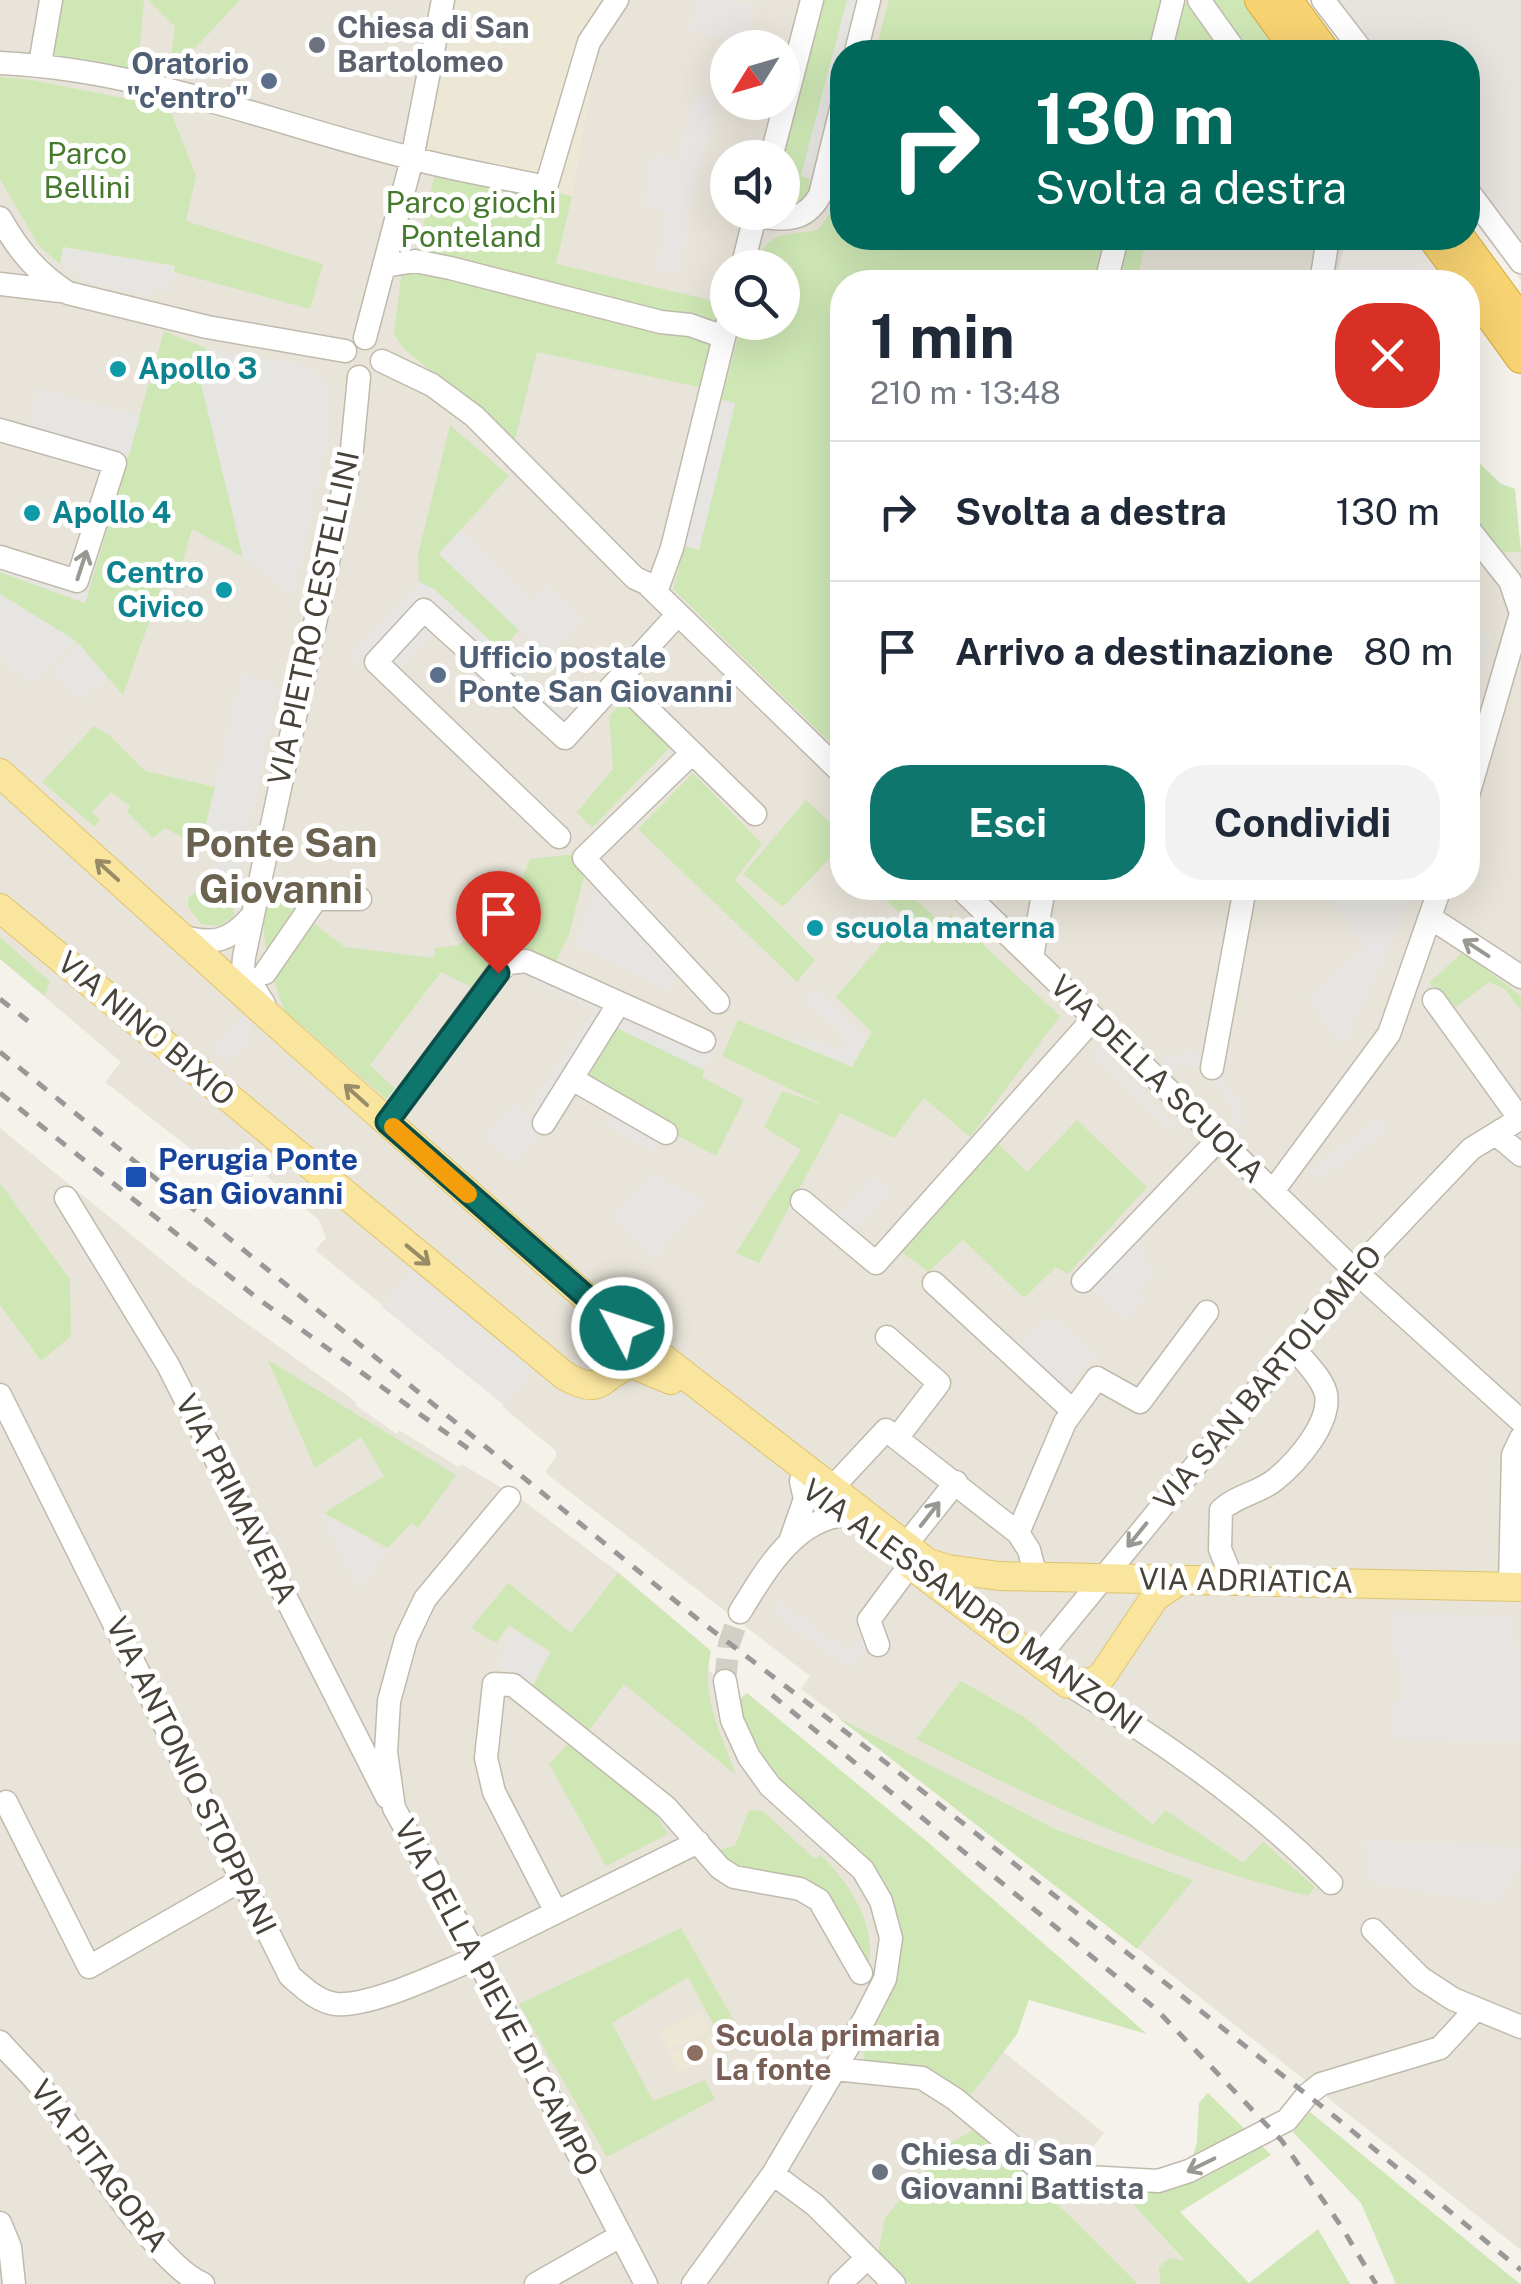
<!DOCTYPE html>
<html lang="it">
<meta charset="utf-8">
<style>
body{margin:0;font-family:"Public Sans",sans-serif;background:#f2f2f3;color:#1f2937;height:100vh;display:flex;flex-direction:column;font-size:38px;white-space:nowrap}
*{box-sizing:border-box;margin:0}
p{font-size:32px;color:#747a83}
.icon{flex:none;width:55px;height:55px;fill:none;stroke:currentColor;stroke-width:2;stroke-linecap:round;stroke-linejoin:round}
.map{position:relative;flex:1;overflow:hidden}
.side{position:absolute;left:830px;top:270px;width:650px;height:630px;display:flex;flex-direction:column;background:#fff;border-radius:40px;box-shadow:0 10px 40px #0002}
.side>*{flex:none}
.banner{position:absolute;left:830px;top:40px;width:650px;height:210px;border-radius:40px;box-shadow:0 10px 40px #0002;background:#00695c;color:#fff;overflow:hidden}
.needle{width:65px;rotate:233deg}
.fabs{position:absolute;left:710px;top:30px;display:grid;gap:20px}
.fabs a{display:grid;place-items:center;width:90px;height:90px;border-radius:50%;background:#fff;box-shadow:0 10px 40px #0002;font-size:50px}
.pin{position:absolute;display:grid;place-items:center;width:85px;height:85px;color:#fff;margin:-102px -42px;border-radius:50% 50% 50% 0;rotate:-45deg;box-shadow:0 0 10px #0007}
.pin .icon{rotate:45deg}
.me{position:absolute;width:110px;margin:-55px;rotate:310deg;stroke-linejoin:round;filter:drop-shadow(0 0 8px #0008)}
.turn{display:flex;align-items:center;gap:35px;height:210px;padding:0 40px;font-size:45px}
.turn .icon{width:130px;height:130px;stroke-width:2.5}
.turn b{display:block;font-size:70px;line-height:85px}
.round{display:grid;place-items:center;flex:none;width:105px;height:105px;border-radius:40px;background:#f2f2f3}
.head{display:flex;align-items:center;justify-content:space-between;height:170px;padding:0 40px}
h1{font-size:60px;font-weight:700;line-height:75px}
.action{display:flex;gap:20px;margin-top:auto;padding:20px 40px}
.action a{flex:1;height:115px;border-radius:40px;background:#0f766e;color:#fff;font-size:40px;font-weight:700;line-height:115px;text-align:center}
.action a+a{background:#f2f2f3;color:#1f2937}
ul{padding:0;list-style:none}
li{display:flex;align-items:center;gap:30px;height:140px;padding:0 40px;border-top:2px solid #e0e1e3}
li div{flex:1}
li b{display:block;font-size:38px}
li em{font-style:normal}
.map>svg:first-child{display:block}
</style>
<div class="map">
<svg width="1521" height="2284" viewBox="0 0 1521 2284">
<rect width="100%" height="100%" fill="#f4f2ea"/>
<path fill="#e8e4d9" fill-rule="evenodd" d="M0,0H1211L1250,52H842V238H1346L1335,282H842V888H1468V510L1500,553L1521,552V2250L939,1792L801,1689L810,1676L548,1475L546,1471L556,1457V1451L503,1407L504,1404L315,1250L326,1238L319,1220L258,1169L242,1189L105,1082L121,1062L0,959ZM728,48H782V102H728ZM728,158H782V212H728ZM728,268H782V322H728Z
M0,1128L188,1281L356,1402L355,1405L397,1434L399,1430L458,1467L461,1464L521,1499L623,1576L711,1651L707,1669L741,1698L740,1712L790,1791L869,1863L894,1982L884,2009L862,2048L872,2066H922L971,2095L1000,2049L1104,2133L1076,2168L1116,2186L1186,2263L1158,2268L1161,2282L1158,2284H1138L1071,2217L974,2129L885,2228L878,2258L910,2284H0V1305L41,1361L70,1279L0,1183Z"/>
<path fill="#e7e4df" d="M1309,0H1521V280L1468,209V52H1349Z"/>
<path fill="#ede8d5" d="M450,0H606L572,196L418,153Z
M701,2012L710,2031L668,2050L660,2031Z
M711,2034L721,2053L678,2073L669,2053Z"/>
<path fill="#cee7b5" d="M58,0H144L137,78L48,60Z
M148,0H240L168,77L175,27Z
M822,0H847L801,176L810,179L808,198L790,205L783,202V159Z
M889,0H1162L1150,52H875Z
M1181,0H1184L1221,52H1168Z
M1211,0H1245L1282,52H1250Z
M0,77L32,80L169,107L196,176L186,221L323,264L310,309L174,272V266L64,247L60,264L39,246L0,179Z
M436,168L572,196L556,264L723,303L703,388L537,352L515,440L403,348L394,334L402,270L416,256Z
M842,173V238H1107L1097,282H842V754L673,589L685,546L699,549L735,404L721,400L742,323L782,322V268L756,267C766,230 784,236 818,230L833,209Z
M1125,238H1146L1139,272L1147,282H1114Z
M164,331L206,348L201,376L243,557L192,529L183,561L169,566L123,695L76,641L0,594V572L85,603Z
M450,425L509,476L439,554L519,630L501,651L434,589L419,582L418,554Z
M1468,452L1501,484L1515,489L1521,552L1500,553L1468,510Z
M625,700L671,746L592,828L577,812L613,769L609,716Z
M94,726L109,735L145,771L215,787L200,847L165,828L153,838L127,812L130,806L111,792L92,812L100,820L95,827L42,782Z
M693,773L762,844L735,880L815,960L797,982L638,829Z
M806,800L842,833V854L838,850L783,907L743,874Z
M577,854L586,869L569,934L555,963L500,952L471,987L441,972L370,1065L395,1089L386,1099L284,1010L269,966L264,933V912L270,899L279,897L345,947L434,958L435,948L459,945L473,932L517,891L530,859Z
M216,871L210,896L234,902V916L219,926L201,924L188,907V899Z
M875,888H902L943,924L950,914L1060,1016L970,1137L924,1098L894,1138L840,1113L759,1263L736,1253L801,1150L764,1127L782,1091L825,1106L722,1056L738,1020L852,1067L872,1032L836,997L904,918Z
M0,937L50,982L45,996L0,959Z
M1463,952L1521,996V1011L1505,989L1489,982L1456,1007L1429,983Z
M615,1027L704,1070L702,1077L744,1100L716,1156L584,1086Z
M1077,1120L1147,1187L1068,1274L1056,1267L1024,1298L963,1240L928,1272L898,1249L995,1141L1027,1172Z
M0,1183L70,1279L71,1336L41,1361L0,1305Z
M268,1360L456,1475L418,1528L411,1523L388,1548L324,1513L384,1476L361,1437L315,1468Z
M618,1573L711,1651C700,1697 721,1733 736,1775L624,1684L588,1732L531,1689L551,1652L509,1625L496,1643L471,1628L508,1583L571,1633Z
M961,1681L1024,1717L1153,1825L1165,1810L1243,1863L1263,1842L1315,1887L1308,1896C1170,1861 1043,1804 916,1739Z
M747,1693L924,1839L1147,2034L1029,2000L1017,2034L971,2095L922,2066H872L866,2063L862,2048L884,2009L894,1982L868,1863L772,1772L753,1744L740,1712L741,1698Z
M837,1717L1057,1830L1193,1880L1137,1949Z
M573,1739L654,1812L668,1834L606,1866L549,1764Z
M749,1810L763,1811L815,1859L821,1855C849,1883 878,1926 868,1968L826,1896L739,1872L713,1851L735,1846Z
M681,1928L737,2026L718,2033L688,1977L612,2023L653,2101L705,2080L715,2099L607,2157L519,2004Z
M1208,2093L1271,2155L1180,2212L1249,2283L1318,2229L1350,2284H1158L1161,2281L1158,2268L1170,2258L1185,2261L1116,2186L1186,2177L1197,2143L1199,2103Z
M1310,2112L1520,2284H1396L1361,2203L1293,2132Z
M975,2129L1071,2217L1138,2284H910L877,2259L885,2218L945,2146Z"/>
<path fill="#e6e5e2" d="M696,0L756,2L744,42L689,30Z
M847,0H858L810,179L801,176Z
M694,93L715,97L711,112L715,113L686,221L690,223L677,274L656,270L667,213L641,205L652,154L678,160Z
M63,247L175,266L170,293L151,288L147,297L93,284L60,264Z
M206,348L304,366L317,372L327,385L332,413L294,596L243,557L200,380Z
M37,388L140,416L129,455L27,428Z
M718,399L735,403L699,550L681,545Z
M124,472L85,603L0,572V561L76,585Z
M460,530L531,602L547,586L583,621L546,656L439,554Z
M419,582L434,589L570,714L560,724L446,620L384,686L350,655Z
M0,594L76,641L29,684L0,657Z
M1492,634L1468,709V636Z
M79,644L108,678L82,701L52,673Z
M241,674L278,686L234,902L210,896L219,852L204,837Z
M599,875L681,962L669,990L575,946Z
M1326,888L1416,889L1343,1047L1307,997L1364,949Z
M534,976L601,1003L604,1014L539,1114L529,1108L594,1011L531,983Z
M817,988L866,1040L852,1067L792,1042L796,1035L840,1051L847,1039L806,1000Z
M623,1013L712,1053L704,1070L615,1027Z
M241,1016L254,1029L250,1033L251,1040L226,1062L212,1050Z
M1100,1049L1177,1127L1171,1132L1093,1055Z
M1192,1050L1221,1076L1243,1108L1244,1124L1232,1125L1230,1101L1194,1065L1168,1067L1161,1059Z
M514,1102L541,1126L518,1166L484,1136Z
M612,1111L662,1140L655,1152L604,1124Z
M1379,1118L1389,1130L1317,1181L1309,1171Z
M652,1171L704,1201L653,1261L613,1217Z
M872,1176L890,1191L855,1232L837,1217Z
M1128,1233L1146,1249L1141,1256L1158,1272L1137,1294L1143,1300L1125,1319L1083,1281Z
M411,1270L535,1368L504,1405L382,1307Z
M1050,1315L1096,1354L1061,1395L1014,1353Z
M320,1514L388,1551L359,1590Z
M780,1601L846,1651L863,1635L869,1641L851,1669L771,1613Z
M1392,1613L1513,1616L1521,1687V1742L1391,1738V1702L1403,1700L1402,1658L1393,1652Z
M510,1629L548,1653L532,1683L498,1665Z
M1363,1840L1521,1847V1864L1497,1903L1369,1883Z"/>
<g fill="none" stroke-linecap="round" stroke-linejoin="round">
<path stroke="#d2cfc7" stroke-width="22" stroke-dasharray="22 11" stroke-linecap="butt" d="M725,1681L729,1644L740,1612"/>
<g stroke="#c0baad" stroke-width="25">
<path id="minor" d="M1199,0L1236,52
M1323,0L1363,52
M856,52L869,0
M1160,52L1173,0
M0,63C142,69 275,124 411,158C455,170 501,177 546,187L589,42L617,0
M40,64L51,0
M771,158L812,0
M1468,191L1521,262
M755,216C783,220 805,223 820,195L842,105
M0,218C18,250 37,273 68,293L207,327L345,351
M385,266L415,261L450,268L661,322L690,325L724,337
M742,268L756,212
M1106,282L1117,238
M1321,282L1328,238
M0,284L60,291
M365,338L412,159L443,0
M382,361L432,385L474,416L635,578L646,583L842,773
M0,430L115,463L77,581L0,557
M1468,528L1510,581L1521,613L1468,795
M656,592L672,548L727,325
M619,681L755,814
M692,753L584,858L718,1002
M559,837L376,662L424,610L565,738L678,614
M960,888L1355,1271L1521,1421
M1431,918L1521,977
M180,936C213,945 229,942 251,917
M1032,957L1044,888
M265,973L316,899H360
M1434,1000L1520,1119
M264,1004L243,970L244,957L352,449L359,377
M1212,1068L1245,888
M572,1079L666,1133
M387,1122L497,973L509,963L526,961L704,1041
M544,1123L619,1003
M1496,1134L1521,1155
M1273,1191L1389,1034L1440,888
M66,1198L168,1365L387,1797
M802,1201L876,1263L1094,1018
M1083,1281L1219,1139
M934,1283L1072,1410
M887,1337L939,1383L897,1438
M0,1395L290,1976C304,1988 318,2002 336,2004C372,2007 442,1972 477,1958
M831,1489L886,1430L1018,1533
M509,1498L425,1599L406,1639L389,1701L386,1752L394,1808L477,1958L646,2284
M791,1539L805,1499L801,1481
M905,1546L956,1482
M1036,1577L1029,1550L1018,1533L1065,1422L1097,1378L1140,1402L1207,1312
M1233,1581L1220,1549L1221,1510C1237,1495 1260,1493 1276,1479C1297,1462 1331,1423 1326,1394C1323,1381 1313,1371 1305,1361
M1510,1587L1513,1455L1521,1438
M740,1612C764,1573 794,1519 845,1515
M878,1645L869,1620L910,1565
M1036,1660L1355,1271L1471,1149L1521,1118
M1068,1684C1160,1739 1256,1806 1331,1883
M6,1802L89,1967L243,1879
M556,1912L494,1792L486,1758L494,1684L513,1685L666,1807L720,1868L734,1877L800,1889L819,1900L861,1973
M1373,1930L1421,1978L1453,1999L1521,2027
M474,1953L698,1842
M0,2042C12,2056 25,2068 37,2082C75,2130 153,2263 203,2284
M835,2069L922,2078L955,2099L1036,2166L1052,2175L1158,2181L1189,2171L1287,2120L1307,2095L1321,2084L1440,2048L1476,2009
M773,2174L815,2205L894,2284
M0,2223L10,2247L14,2284
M536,2284L620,2236
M693,2284L773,2174L865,2018L885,1979L891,1938L881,1901L863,1870L770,1786L749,1757L732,1720L725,1681
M840,2284L866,2259"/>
</g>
<g stroke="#dfc46d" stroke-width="30">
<path id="major" d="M0,773L296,1041L598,1308L928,1563L948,1569L999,1576L1521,1587
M0,908L565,1376C604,1398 598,1375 632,1364L671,1380
M911,1565L1068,1684L1093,1682L1102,1676L1155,1597L1180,1580"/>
</g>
<g stroke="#d8a941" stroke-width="32">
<path id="highway" d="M1260,0L1298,52
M1287,0L1325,52
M1433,238L1466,282
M1460,238L1521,321
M1468,285L1521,358"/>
</g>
<use href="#minor" stroke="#fff" stroke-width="22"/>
<use href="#major" stroke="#fae59e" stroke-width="28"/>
<use href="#highway" stroke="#f8d372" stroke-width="30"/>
<path stroke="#989898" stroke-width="5" stroke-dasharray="12 12" stroke-linecap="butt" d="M0,999L28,1021
M0,1052L700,1621L893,1768L1339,2120L1521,2270
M0,1093L257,1298L473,1452
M772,1695L1156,2009L1282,2141L1341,2226L1376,2284"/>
</g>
<defs><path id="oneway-shaft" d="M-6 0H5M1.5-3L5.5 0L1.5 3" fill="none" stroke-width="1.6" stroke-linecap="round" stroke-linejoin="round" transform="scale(2.5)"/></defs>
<g stroke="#9a9892">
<use href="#oneway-shaft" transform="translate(82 565) rotate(-72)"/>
<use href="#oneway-shaft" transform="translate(1476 948) rotate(-147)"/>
<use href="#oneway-shaft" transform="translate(930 1514) rotate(-52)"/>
<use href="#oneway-shaft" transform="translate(1137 1535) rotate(129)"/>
<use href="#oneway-shaft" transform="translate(1201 2165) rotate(154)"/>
</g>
<g stroke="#988c66">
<use href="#oneway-shaft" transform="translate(107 870) rotate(-138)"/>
<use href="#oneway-shaft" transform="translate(356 1095) rotate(-138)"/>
<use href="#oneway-shaft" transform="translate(418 1255) rotate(40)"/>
</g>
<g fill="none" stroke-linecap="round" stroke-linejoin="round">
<g stroke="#0a4d48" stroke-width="25">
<path id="route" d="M498,973L387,1122L622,1328"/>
</g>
<use href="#route" stroke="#0f766e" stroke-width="18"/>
<path stroke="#f59e0b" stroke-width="18" d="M393,1127L468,1194"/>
</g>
<g fill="#6b7280" stroke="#fff" stroke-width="4">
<circle cx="317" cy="45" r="10"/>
<circle cx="880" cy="2172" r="10"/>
</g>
<g fill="#5c6f8a" stroke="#fff" stroke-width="4">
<circle cx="269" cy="81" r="10"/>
<circle cx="438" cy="675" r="10"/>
</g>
<g fill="#0f9aa8" stroke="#fff" stroke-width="4">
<circle cx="118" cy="369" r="10"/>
<circle cx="32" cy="513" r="10"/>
<circle cx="224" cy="590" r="10"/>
<circle cx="815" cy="928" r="10"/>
</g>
<rect fill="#1a4fb4" stroke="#fff" stroke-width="4" x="124" y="1165" width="24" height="24" rx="5"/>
<circle fill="#8d6e63" stroke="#fff" stroke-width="4" cx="695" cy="2053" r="10"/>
<g text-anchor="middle" stroke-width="10" stroke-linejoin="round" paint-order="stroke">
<g font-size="30" font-weight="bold" fill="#5b616d" stroke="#fff" text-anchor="start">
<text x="337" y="38">Chiesa di San<tspan x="337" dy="34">Bartolomeo</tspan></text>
<text x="900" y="2165">Chiesa di San<tspan x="900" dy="34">Giovanni Battista</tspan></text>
</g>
<g font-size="30" font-weight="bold" fill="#4e5e75" stroke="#fff" text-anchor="end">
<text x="249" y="74">Oratorio<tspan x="249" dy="34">"c'entro"</tspan></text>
<text x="458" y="668" text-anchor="start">Ufficio postale<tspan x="458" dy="34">Ponte San Giovanni</tspan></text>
</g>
<g font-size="30" fill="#45792d" stroke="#fff">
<text x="87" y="164">Parco<tspan x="87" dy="34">Bellini</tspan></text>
<text x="471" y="213">Parco giochi<tspan x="471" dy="34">Ponteland</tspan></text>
</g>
<g font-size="30" font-weight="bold" fill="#0d838f" stroke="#fff" text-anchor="start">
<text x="138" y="379">Apollo 3</text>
<text x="52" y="523">Apollo 4</text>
<text x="204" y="583" text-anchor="end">Centro<tspan x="204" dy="34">Civico</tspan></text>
<text x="835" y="938">scuola materna</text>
</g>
<g font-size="30" fill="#484339" stroke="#fff">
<text transform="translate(314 618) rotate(-78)" y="10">VIA PIETRO CESTELLINI</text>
<text transform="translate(146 1029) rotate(40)" y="10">VIA NINO BIXIO</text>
<text transform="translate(1157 1079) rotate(44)" y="10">VIA DELLA SCUOLA</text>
<text transform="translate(1268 1378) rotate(-50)" y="10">VIA SAN BARTOLOMEO</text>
<text transform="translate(236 1499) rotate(63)" y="10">VIA PRIMAVERA</text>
<text transform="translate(1246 1581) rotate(1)" y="10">VIA ADRIATICA</text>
<text transform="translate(972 1607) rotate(36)" y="10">VIA ALESSANDRO MANZONI</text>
<text transform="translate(191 1776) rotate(64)" y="10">VIA ANTONIO STOPPANI</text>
<text transform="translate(496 1998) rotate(62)" y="10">VIA DELLA PIEVE DI CAMPO</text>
<text transform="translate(99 2166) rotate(53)" y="10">VIA PITAGORA</text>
</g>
<g font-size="30" font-weight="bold" fill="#164399" stroke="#fff" text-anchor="start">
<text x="158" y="1170">Perugia Ponte<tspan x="158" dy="34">San Giovanni</tspan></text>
</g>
<g font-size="30" font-weight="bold" fill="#785e54" stroke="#fff" text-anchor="start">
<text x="715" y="2046">Scuola primaria<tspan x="715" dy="34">La fonte</tspan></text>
</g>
<g font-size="40" font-weight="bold" fill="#6b6250" stroke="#fff">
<text x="281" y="857">Ponte San<tspan x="281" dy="46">Giovanni</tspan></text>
</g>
</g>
</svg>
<div class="fabs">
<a><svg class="needle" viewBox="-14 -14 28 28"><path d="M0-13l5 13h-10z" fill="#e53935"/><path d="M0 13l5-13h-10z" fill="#747a83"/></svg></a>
<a><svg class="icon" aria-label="sound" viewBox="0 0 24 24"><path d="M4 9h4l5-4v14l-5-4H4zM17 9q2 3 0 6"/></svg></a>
<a><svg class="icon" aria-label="search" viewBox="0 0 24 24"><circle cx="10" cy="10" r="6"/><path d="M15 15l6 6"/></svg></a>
</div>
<div class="pin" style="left:498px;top:973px;background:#d93025"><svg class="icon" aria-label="arrive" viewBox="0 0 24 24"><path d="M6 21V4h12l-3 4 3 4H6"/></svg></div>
<svg class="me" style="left:622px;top:1328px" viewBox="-20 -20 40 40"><circle r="17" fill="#0f766e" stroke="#fff" stroke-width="3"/><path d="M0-11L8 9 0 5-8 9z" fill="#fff"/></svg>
<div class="banner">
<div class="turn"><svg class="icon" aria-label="right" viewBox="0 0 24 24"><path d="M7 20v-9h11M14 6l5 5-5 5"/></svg><div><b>130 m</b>Svolta a destra</div></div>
</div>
<section class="side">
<div class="head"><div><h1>1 min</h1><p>210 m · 13:48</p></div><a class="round" style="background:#d93025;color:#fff"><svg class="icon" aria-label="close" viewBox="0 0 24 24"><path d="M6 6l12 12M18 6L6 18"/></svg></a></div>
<ul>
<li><svg class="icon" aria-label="right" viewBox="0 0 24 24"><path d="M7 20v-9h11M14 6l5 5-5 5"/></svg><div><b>Svolta a destra</b></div><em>130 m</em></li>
<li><svg class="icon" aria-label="arrive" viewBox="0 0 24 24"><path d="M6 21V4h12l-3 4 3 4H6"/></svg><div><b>Arrivo a destinazione</b></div><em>80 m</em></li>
</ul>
<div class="action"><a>Esci</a><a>Condividi</a></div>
</section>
</div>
